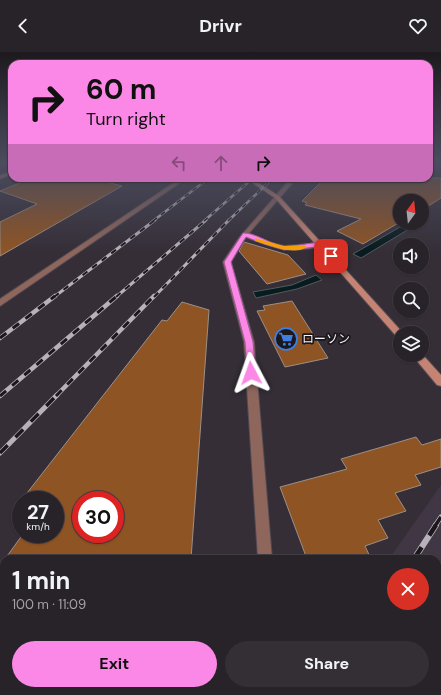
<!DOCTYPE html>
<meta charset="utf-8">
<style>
body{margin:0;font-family:"DM Sans","Noto Sans JP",sans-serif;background:#342f35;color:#f1f3f6;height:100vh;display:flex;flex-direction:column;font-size:15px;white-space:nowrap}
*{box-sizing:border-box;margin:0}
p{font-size:13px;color:#a5a4a8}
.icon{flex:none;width:22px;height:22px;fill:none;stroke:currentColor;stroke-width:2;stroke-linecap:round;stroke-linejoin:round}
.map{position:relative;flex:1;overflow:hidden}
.sheet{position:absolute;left:0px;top:503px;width:441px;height:140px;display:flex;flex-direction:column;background:#282229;border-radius:12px 12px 0 0;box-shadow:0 1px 3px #0004,0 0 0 1px #443f46}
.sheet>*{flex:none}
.guide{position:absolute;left:8px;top:8px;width:425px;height:122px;border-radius:12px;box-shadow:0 1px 3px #0004,0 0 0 1px #443f46;background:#fb87e6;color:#111;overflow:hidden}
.needle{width:26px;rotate:15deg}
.tools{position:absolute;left:393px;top:142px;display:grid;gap:8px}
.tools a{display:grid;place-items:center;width:36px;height:36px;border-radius:50%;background:#282229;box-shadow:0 1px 3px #0004,0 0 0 1px #443f46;font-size:20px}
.speed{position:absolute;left:12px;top:439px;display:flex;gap:8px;font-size:20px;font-weight:700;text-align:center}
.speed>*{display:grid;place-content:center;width:52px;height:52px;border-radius:50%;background:#282229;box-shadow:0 1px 3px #0004,0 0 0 1px #443f46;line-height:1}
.speed small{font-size:10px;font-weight:400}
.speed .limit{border:6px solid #d22;background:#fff;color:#111}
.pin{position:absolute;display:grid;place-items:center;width:34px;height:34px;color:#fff;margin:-17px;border-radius:8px;box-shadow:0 2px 6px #0006}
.me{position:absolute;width:44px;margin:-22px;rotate:356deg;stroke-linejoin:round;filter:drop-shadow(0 0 3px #0008)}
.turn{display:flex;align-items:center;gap:14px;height:84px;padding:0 12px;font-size:18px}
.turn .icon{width:52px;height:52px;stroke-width:2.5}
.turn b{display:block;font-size:28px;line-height:34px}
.lanes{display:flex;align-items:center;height:38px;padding:0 12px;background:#0003;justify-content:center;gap:20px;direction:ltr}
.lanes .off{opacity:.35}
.round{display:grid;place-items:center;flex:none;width:42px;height:42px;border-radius:21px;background:#342f35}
.headline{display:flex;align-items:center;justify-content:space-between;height:68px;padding:0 12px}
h1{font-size:24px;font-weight:700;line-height:30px}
.primary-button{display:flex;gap:8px;margin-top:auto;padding:8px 12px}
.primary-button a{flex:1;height:46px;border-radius:24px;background:#fb87e6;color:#111;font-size:16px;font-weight:700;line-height:46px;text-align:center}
.primary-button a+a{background:#342f35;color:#f1f3f6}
header{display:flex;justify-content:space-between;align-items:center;height:52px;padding:0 12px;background:#282229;font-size:18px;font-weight:700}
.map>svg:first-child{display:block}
</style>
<header><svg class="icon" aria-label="back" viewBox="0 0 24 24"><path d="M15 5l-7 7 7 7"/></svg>Drivr<svg class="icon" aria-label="heart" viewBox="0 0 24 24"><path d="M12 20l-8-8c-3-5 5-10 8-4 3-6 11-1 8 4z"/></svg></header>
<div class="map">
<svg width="441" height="643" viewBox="0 0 441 643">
<rect width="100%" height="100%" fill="#352e37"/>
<path fill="#403644" d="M441,433V600L437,608V507H389Z
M298,639H421L419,643H295Z"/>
<path fill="#081b1e" stroke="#505c5f" d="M407,171H419L361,206L353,202Z
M316,223L322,228L297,237L256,246L253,240L292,233Z"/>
<path fill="#8f5424" stroke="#9c9087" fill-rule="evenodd" d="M32,126H91L122,134L0,204V170L37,152L0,139Z
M325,126H441V146L422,158V149H400V170L363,192L337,179L361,167L305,153L307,151L302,149Z
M244,190L288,203L306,222L267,232L239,199Z
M292,249L328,306L285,315L257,259L265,258L263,254Z
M182,250L209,258L191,507H5L23,482H55V448H40L27,441L162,268L167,269ZM81,448H115V482H81Z
M416,385L422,393L441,387V415L415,423L421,433L395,441L406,459L378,468L388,486L365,494L371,507H307L280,435L347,417L341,407Z"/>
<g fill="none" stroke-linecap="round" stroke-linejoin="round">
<g stroke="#504952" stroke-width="2">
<path id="street" d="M12,110V112L0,113V111Z
M181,126H187L0,254V247Z
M291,126H297L249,181L268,190L284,194L321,191L323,192V194C293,201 275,197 246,185L231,210L254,290L272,507H258L244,290L223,210L239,186Z
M267,639H285V643H267Z"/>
</g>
<g stroke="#504952" stroke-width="2">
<path id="secondary" d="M12,119V122L0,127V123Z
M245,126H251L279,144L403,281H400V286L397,285L275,146Z
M422,302L441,323V334L437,333L412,303Z"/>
</g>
<use href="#street" fill="#8f665c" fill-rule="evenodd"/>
<use href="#secondary" fill="#c48373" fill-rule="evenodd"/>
<g stroke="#b7b2b9" stroke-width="2.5">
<path id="rail-far4" d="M153,169L209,126
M204,169L253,126
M228,169L273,126"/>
</g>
<g stroke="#b7b2b9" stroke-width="3">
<path id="rail-far3" d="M54,245L155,168
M116,245L206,168
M154,245L229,168"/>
</g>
<g stroke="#b7b2b9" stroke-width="4.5">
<path id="rail-far2" d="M0,286L55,244
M0,344L117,244
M56,344L154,244"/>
</g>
<g stroke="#b7b2b9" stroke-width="5">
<path id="rail-far1" d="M0,401L57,343
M435,474L441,465"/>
</g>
<g stroke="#b7b2b9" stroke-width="6">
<path id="rail" d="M414,507L436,473
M437,547L441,540
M326,643L329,639
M382,643L385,639"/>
</g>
<use href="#rail-far4" stroke="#1b171c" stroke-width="1.5" stroke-dasharray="5" stroke-linecap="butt"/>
<use href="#rail-far3" stroke="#1b171c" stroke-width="2" stroke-dasharray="6" stroke-linecap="butt"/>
<use href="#rail-far2" stroke="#1b171c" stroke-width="3" stroke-dasharray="8" stroke-linecap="butt"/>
<use href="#rail-far1" stroke="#1b171c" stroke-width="3.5" stroke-dasharray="11" stroke-linecap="butt"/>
<use href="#rail" stroke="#1b171c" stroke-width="4.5" stroke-dasharray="14" stroke-linecap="butt"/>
</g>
<linearGradient id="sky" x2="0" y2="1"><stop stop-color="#1d191e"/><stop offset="0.55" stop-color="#4b4c5e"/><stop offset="1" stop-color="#4b4c5e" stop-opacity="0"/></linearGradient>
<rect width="441" height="200" fill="url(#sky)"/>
<path fill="#fb87e6" stroke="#a35896" d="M243,181C253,180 271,192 282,194C295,196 310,189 323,191L334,204L329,205L319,195L284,198L264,192L246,185L244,188L231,210L253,290L256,321L251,325L247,321L245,290L224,210Z"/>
<path fill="#f59e0b" d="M255,186L284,194L304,193L307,195C294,204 269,193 255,189Z"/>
<defs>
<g id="supermarket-ring" transform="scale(1.15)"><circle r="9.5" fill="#1b171c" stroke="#3f7fe0" stroke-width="1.5"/><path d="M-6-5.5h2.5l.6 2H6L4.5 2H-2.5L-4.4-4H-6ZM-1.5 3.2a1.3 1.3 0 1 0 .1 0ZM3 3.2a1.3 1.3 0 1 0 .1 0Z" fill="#3f7fe0"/></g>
</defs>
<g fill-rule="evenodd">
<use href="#supermarket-ring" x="286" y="287"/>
</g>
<g text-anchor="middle" stroke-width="3.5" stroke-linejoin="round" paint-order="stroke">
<g font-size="12" fill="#f7f2f8" stroke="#1b171c" text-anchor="start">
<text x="302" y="291">ローソン</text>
</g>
</g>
</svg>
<div class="tools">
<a><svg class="needle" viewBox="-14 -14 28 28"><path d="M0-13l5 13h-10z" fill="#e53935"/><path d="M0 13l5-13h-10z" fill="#a5a4a8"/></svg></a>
<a><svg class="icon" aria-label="sound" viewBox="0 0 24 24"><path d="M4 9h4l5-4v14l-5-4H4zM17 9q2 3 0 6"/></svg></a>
<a><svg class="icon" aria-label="search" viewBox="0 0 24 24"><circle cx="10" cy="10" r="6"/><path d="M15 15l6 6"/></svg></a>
<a><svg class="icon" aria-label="layers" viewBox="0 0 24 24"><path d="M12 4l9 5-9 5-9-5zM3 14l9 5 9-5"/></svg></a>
</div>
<div class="speed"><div>27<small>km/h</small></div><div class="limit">30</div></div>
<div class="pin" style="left:331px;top:204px;background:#d93025"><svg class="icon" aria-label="arrive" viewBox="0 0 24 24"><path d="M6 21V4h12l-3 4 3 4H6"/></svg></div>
<svg class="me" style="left:251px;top:321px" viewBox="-20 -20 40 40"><path d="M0-17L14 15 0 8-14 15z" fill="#fb87e6" stroke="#fff" stroke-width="4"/></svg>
<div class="guide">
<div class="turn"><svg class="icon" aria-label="right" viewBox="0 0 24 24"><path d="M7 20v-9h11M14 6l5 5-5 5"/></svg><div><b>60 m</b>Turn right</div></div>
<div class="lanes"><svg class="icon off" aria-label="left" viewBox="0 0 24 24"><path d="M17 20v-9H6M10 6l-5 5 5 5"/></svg><svg class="icon off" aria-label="ahead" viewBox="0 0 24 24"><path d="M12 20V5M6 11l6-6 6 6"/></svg><svg class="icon" aria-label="right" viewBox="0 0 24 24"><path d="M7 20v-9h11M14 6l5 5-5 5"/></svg></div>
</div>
<section class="sheet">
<div class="headline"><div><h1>1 min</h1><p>100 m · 11:09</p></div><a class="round" style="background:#d93025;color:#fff"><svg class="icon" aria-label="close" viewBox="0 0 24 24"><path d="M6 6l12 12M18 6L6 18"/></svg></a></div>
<div class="primary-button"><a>Exit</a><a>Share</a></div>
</section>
</div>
